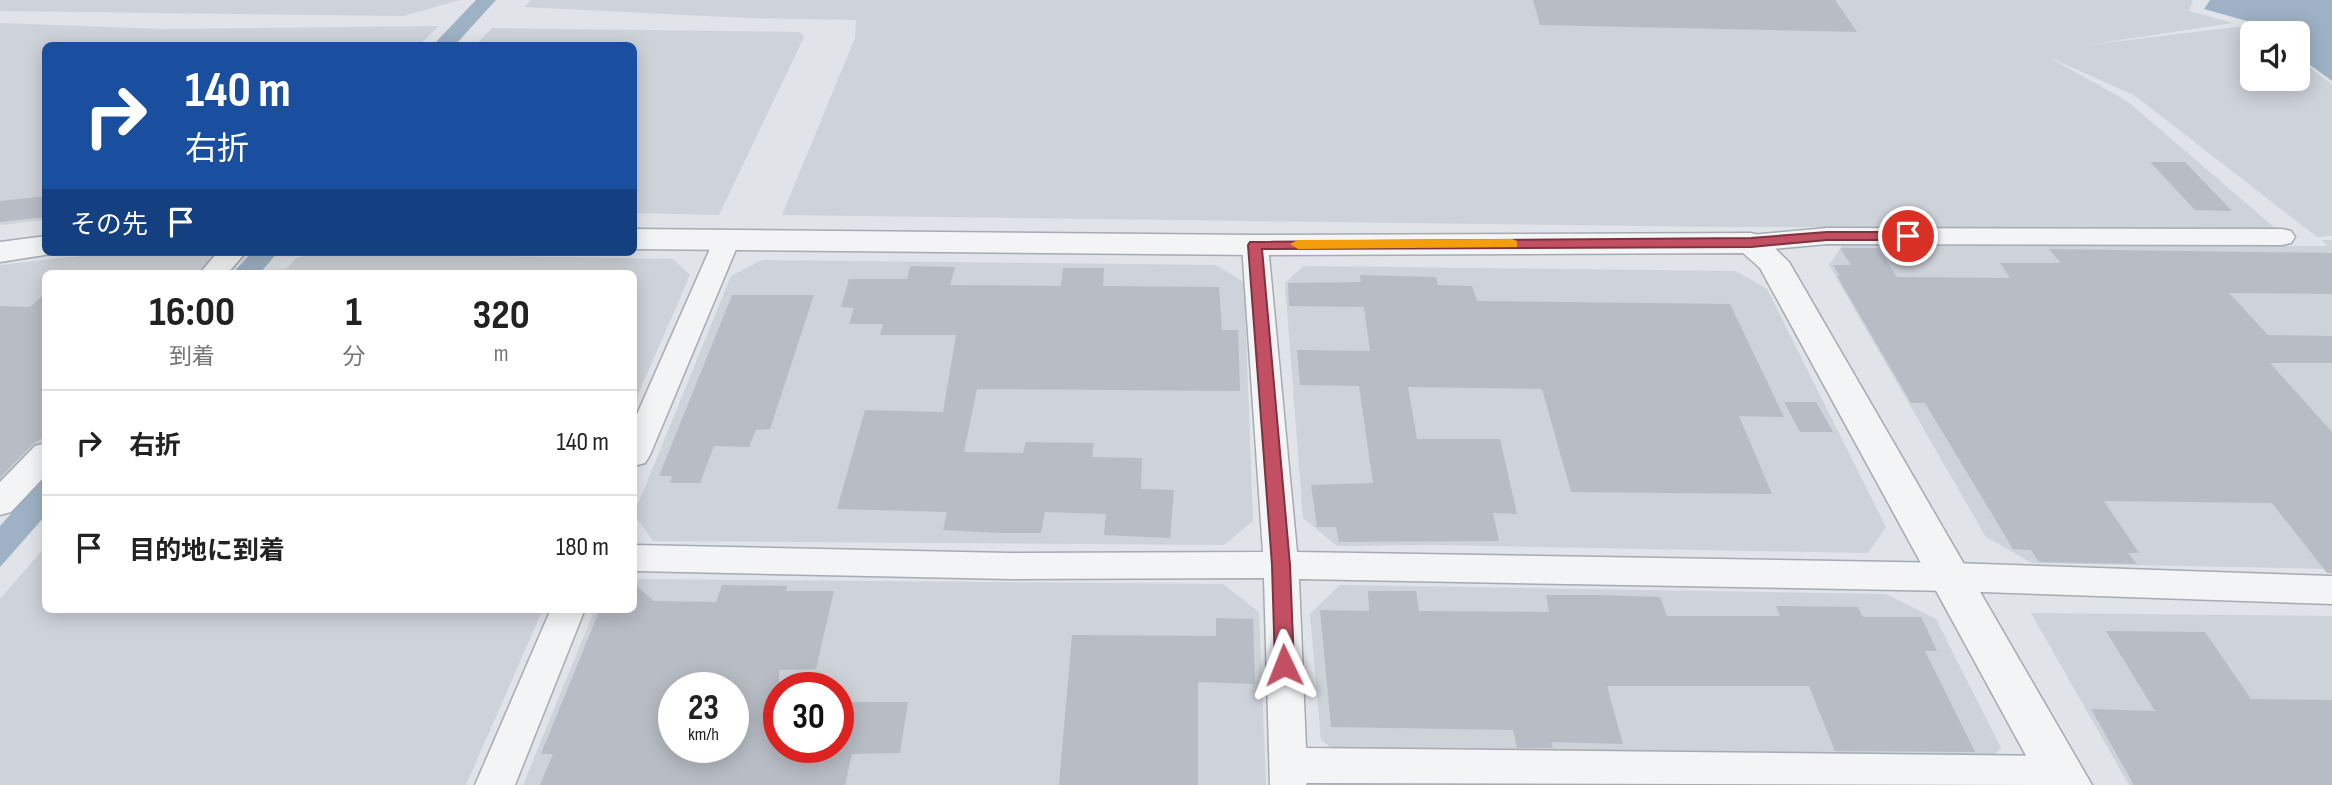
<!DOCTYPE html>
<html lang="ja">
<meta charset="utf-8">
<style>
body{margin:0;font-family:"Sofia Sans Condensed","Noto Sans JP",sans-serif;background:#f2f2f2;color:#222;height:100vh;display:flex;flex-direction:column;font-size:26px;white-space:nowrap}
*{box-sizing:border-box;margin:0}
p{font-size:23px;color:#767676}
.icon{flex:none;width:38px;height:38px;fill:none;stroke:currentColor;stroke-width:2;stroke-linecap:round;stroke-linejoin:round}
.map{position:relative;flex:1;overflow:hidden}
.panel{position:absolute;left:42px;top:270px;width:595px;height:343px;display:flex;flex-direction:column;background:#fff;border-radius:10px;box-shadow:0 4px 18px #0003}
.panel>*{flex:none}
.guide{position:absolute;left:42px;top:42px;width:595px;height:214px;border-radius:10px;box-shadow:0 4px 18px #0003;background:#1a4fa0;color:#fff;overflow:hidden}
.fabs{position:absolute;left:2240px;top:21px;display:grid;gap:14px}
.fabs a{display:grid;place-items:center;width:70px;height:70px;border-radius:10px;background:#fff;box-shadow:0 4px 18px #0003;font-size:35px}
.speed{position:absolute;left:658px;top:672px;display:flex;gap:14px;font-size:35px;font-weight:700;text-align:center}
.speed>*{display:grid;place-content:center;width:91px;height:91px;border-radius:50%;background:#fff;box-shadow:0 4px 18px #0003;line-height:1}
.speed small{font-size:18px;font-weight:400}
.speed .limit{border:10px solid #d22;background:#fff;color:#111}
.pin{position:absolute;display:grid;place-items:center;width:60px;height:60px;color:#fff;margin:-30px;border:4px solid #fff;border-radius:50%;box-shadow:0 2px 7px #0007}
.me{position:absolute;width:77px;margin:-38px;rotate:358deg;stroke-linejoin:round;filter:drop-shadow(0 0 5px #0008)}
.turn{display:flex;align-items:center;gap:24px;height:147px;padding:0 28px;font-size:32px}
.turn .icon{width:91px;height:91px;stroke-width:2.5}
.turn b{display:block;font-size:49px;line-height:60px}
.then{display:flex;align-items:center;height:66px;padding:0 28px;background:#0003;gap:14px;font-size:26px}
.eta{display:flex;justify-content:space-evenly;align-items:center;height:119px;text-align:center}
.eta b{font-size:42px;font-weight:700;line-height:49px}
ul{padding:0;list-style:none}
li{display:flex;align-items:center;gap:21px;height:105px;padding:0 28px;border-top:2px solid #e0e0e0}
li div{flex:1}
li b{display:block;font-size:26px}
li em{font-style:normal}
.map>svg:first-child{display:block}
</style>
<div class="map">
<svg width="2332" height="785" viewBox="0 0 2332 785">
<rect width="100%" height="100%" fill="#e0e3e8"/>
<path fill="#ced2d9" fill-rule="evenodd" d="M0,0H460L403,16L0,11Z
M531,0H2193L2189,11L2233,23L2080,46L2252,25L2263,33H2252V79H2298V59L2332,84V236L2317,237L2134,95L2048,57L2127,101L2275,228L1724,227L782,215L855,38L856,20L746,18L524,7Z
M0,23L164,29L439,26L419,45L46,46L45,220L0,225Z
M492,28L800,32L804,37L719,215L634,213V46L476,45Z
M2322,240H2332V569L2032,563L1986,537L1829,265L1842,246H2328Z
M116,252H220L201,273H46L45,438L0,486V265Z
M313,253L673,259L690,275L634,404V273H283L295,259Z
M762,260L1216,265L1244,282L1253,521L1224,545L653,541L634,514L731,276Z
M1304,266L1736,271L1767,289L1886,527L1868,553L1433,545L1337,546L1303,518L1285,283Z
M45,547L46,609H543L466,785H0V599Z
M640,579L1223,584L1259,612L1266,785H523L595,609H634V582ZM674,688H733V747H674ZM779,688H838V747H779Z
M1340,585L1886,594L1936,619L2001,748L1986,763L1337,751L1321,740L1310,614Z
M2031,613L2332,616V785H2129Z
M1338,778L1815,785H1323Z"/>
<path fill="#9eb1c5" d="M476,0H496L455,45H433Z
M2210,0H2332V81L2298,56V33H2267L2254,23L2204,9Z
M252,252H278L260,273H233Z
M45,476V516L0,567V526Z"/>
<path fill="#b8bcc4" fill-rule="evenodd" d="M1533,0H1835L1857,32L1540,25Z
M2150,162H2185L2232,211L2195,210Z
M46,196V217L0,222V201Z
M1840,248H1878L1897,277L2010,278L2000,263H2061L2049,249L2332,253V294L2229,293L2268,335L2332,336V363H2270L2332,432V573H2327L2272,503L2104,501L2139,553H2128L2137,564L2039,562L2031,550L2013,549L1925,403H1911L1837,276H1840L1833,265H1851Z
M910,266L955,267L950,285L1061,286L1063,268H1104L1103,286L1219,287L1222,330H1238L1240,391L977,389L964,452L1023,453L1026,442L1094,443L1092,457L1142,458L1141,489L1174,490L1170,538L1104,535L1106,514L1045,512L1041,533H1000L943,530L947,512L837,509L865,410L943,412L956,335H880L883,324H849L854,308L841,307L849,279H907Z
M1360,275L1436,277L1438,285L1472,286L1477,301L1730,304L1784,417L1739,416L1772,494L1571,492L1542,389L1408,387L1417,439H1500L1517,514L1493,513L1499,541L1339,542L1336,527H1317L1311,485L1373,483L1359,386L1300,385L1297,350L1370,351L1364,307L1289,306L1288,283L1361,282Z
M46,293V436L33,444L0,478V306L30,307Z
M732,295H814L770,429L756,430L749,447L714,446L700,483H670L672,476H659Z
M1784,402H1816L1833,432H1800Z
M634,584L654,601L716,602L722,585L787,586L786,591H834L816,669L779,670V747H838V702H908L900,753L852,754L845,785H540L553,754H541L600,609H634ZM674,688H733V747H674Z
M1368,591H1416L1419,611L1549,612L1546,595H1598L1660,597L1667,616H1780L1776,606L1858,607L1863,617H1921L1937,651H1925L1975,752L1835,751L1809,686H1607L1623,744L1551,742L1553,748H1517L1513,730L1331,727L1320,610L1369,611Z
M1216,618L1253,619L1255,684L1198,682V785H1059L1072,635L1216,636Z
M2106,631L2205,632L2251,699L2332,700V785H2134L2091,709L2155,711Z"/>
<g fill="none" stroke-linecap="round" stroke-linejoin="round">
<g stroke="#a6aab1" stroke-width="3">
<path id="minor" d="M1827,228L2282,229L2291,231L2295,237L2291,243L2282,245L1827,244L1751,251L1742,249L1738,243L1742,237L1751,235Z
M726,234L735,236L739,242L650,455L645,463L634,466V421L713,242L717,236Z
M1255,237L1264,239L1268,245L1297,552L1952,563L2332,576V604L1952,591L1299,579L1306,748L2061,756L2075,761L2080,774L2075,785L1307,783L1306,785H1270L1264,578L1009,579L634,571V545L1009,553L1263,552L1242,245L1246,239Z
M218,252H246L228,273H200Z
M46,443V475L11,512L0,515V482L35,446Z
M551,609H585L515,785H475Z"/>
</g>
<g stroke="#a6aab1" stroke-width="3">
<path id="tertiary" d="M634,229L1255,235L1751,233L1762,236L1789,262L2092,785H2042L1760,268L1743,253L1255,255L634,249Z
M46,236V252L57,253L0,262V242Z"/>
</g>
<use href="#minor" fill="#f2f4f6" fill-rule="evenodd"/>
<use href="#tertiary" fill="#f2f4f6" fill-rule="evenodd"/>
</g>
<path fill="#c24f62" stroke="#7e3340" stroke-width="2" d="M1827,232H1908L1914,236L1908,240H1827L1751,247L1262,249L1290,565L1294,665L1291,671L1284,673L1277,671L1275,665L1272,565L1248,245L1250,242L1751,238Z"/>
<path fill="#f59e0b" d="M1512,239L1517,241V247L1298,249L1290,244L1298,240Z"/>
</svg>
<div class="fabs">
<a><svg class="icon" aria-label="sound" viewBox="0 0 24 24"><path d="M4 9h4l5-4v14l-5-4H4zM17 9q2 3 0 6"/></svg></a>
</div>
<div class="speed"><div>23<small>km/h</small></div><div class="limit">30</div></div>
<div class="pin" style="left:1908px;top:236px;background:#d93025"><svg class="icon" aria-label="arrive" viewBox="0 0 24 24"><path d="M6 21V4h12l-3 4 3 4H6"/></svg></div>
<svg class="me" style="left:1284px;top:665px" viewBox="-20 -20 40 40"><path d="M0-17L14 15 0 8-14 15z" fill="#c24f62" stroke="#fff" stroke-width="4"/></svg>
<div class="guide">
<div class="turn"><svg class="icon" aria-label="right" viewBox="0 0 24 24"><path d="M7 20v-9h11M14 6l5 5-5 5"/></svg><div><b>140 m</b>右折</div></div>
<div class="then">その先<svg class="icon" aria-label="arrive" viewBox="0 0 24 24"><path d="M6 21V4h12l-3 4 3 4H6"/></svg></div>
</div>
<section class="panel">
<div class="eta">
<div><b>16:00</b><p>到着</p></div>
<div><b>1</b><p>分</p></div>
<div><b>320</b><p>m</p></div>
</div>
<ul>
<li><svg class="icon" aria-label="right" viewBox="0 0 24 24"><path d="M7 20v-9h11M14 6l5 5-5 5"/></svg><div><b>右折</b></div><em>140 m</em></li>
<li><svg class="icon" aria-label="arrive" viewBox="0 0 24 24"><path d="M6 21V4h12l-3 4 3 4H6"/></svg><div><b>目的地に到着</b></div><em>180 m</em></li>
</ul>
</section>
</div>
